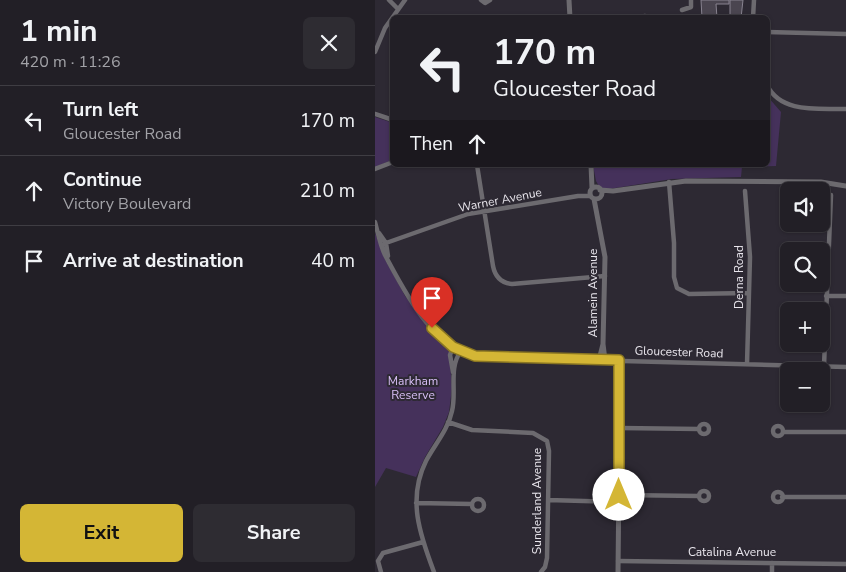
<!DOCTYPE html>
<meta charset="utf-8">
<style>
body{margin:0;font-family:"Nunito Sans",sans-serif;background:#2e2c32;color:#f1f3f6;height:100vh;display:flex;flex-direction:column;font-size:19px;white-space:nowrap}
*{box-sizing:border-box;margin:0}
p{font-size:16px;color:#a2a2a7}
.icon{flex:none;width:28px;height:28px;fill:none;stroke:currentColor;stroke-width:2;stroke-linecap:round;stroke-linejoin:round}
.map{position:relative;flex:1;overflow:hidden}
.sheet{display:flex;flex-direction:column;background:#221f26;width:375px}
.sheet>*{flex:none}
.top-card{position:absolute;left:15px;top:15px;width:380px;height:152px;border-radius:8px;box-shadow:0 1px 4px #0004,0 0 0 1px #3f3d43;background:#221f26;color:#f1f3f6;overflow:hidden}
.tools{position:absolute;left:405px;top:182px;display:grid;gap:10px}
.tools a{display:grid;place-items:center;width:50px;height:50px;border-radius:8px;background:#221f26;box-shadow:0 1px 4px #0004,0 0 0 1px #3f3d43;font-size:25px}
.pin{position:absolute;display:grid;place-items:center;width:42px;height:42px;color:#fff;margin:-51px -21px;border-radius:50% 50% 50% 0;rotate:-45deg;box-shadow:0 0 5px #0007}
.pin .icon{rotate:45deg}
.me{position:absolute;width:55px;margin:-28px;rotate:0deg;stroke-linejoin:round;filter:drop-shadow(0 0 4px #0008)}
.turn{display:flex;align-items:center;gap:18px;height:105px;padding:0 20px;font-size:22px}
.turn .icon{width:65px;height:65px;stroke-width:2.5}
.turn b{display:block;font-size:35px;line-height:42px}
.then{display:flex;align-items:center;height:48px;padding:0 20px;background:#0003;gap:10px;font-size:19px}
.round{display:grid;place-items:center;flex:none;width:52px;height:52px;border-radius:8px;background:#2e2c32}
.summary{display:flex;align-items:center;justify-content:space-between;height:85px;padding:0 20px}
h1{font-size:30px;font-weight:700;line-height:38px}
.action{display:flex;gap:10px;margin-top:auto;padding:10px 20px}
.action a{flex:1;height:58px;border-radius:8px;background:#d4b635;color:#111;font-size:20px;font-weight:700;line-height:58px;text-align:center}
.action a+a{background:#2e2c32;color:#f1f3f6}
ul{padding:0;list-style:none}
li{display:flex;align-items:center;gap:15px;height:70px;padding:0 20px;border-top:1px solid #3f3d43}
li div{flex:1}
li b{display:block;font-size:19px}
li em{font-style:normal}
main{display:flex;flex:1;min-height:0}
.map>svg:first-child{display:block}
</style>
<main>
<section class="sheet">
<div class="summary"><div><h1>1 min</h1><p>420 m · 11:26</p></div><a class="round"><svg class="icon" aria-label="close" viewBox="0 0 24 24"><path d="M6 6l12 12M18 6L6 18"/></svg></a></div>
<ul>
<li><svg class="icon" aria-label="left" viewBox="0 0 24 24"><path d="M17 20v-9H6M10 6l-5 5 5 5"/></svg><div><b>Turn left</b><p>Gloucester Road</p></div><em>170 m</em></li>
<li><svg class="icon" aria-label="ahead" viewBox="0 0 24 24"><path d="M12 20V5M6 11l6-6 6 6"/></svg><div><b>Continue</b><p>Victory Boulevard</p></div><em>210 m</em></li>
<li><svg class="icon" aria-label="arrive" viewBox="0 0 24 24"><path d="M6 21V4h12l-3 4 3 4H6"/></svg><div><b>Arrive at destination</b></div><em>40 m</em></li>
</ul>
<div class="action"><a>Exit</a><a>Share</a></div>
</section>
<div class="map">
<svg width="471" height="572" viewBox="0 0 471 572">
<rect width="100%" height="100%" fill="#2d2933"/>
<path fill="#45315b" d="M393,97L406,112L401,166L367,167L366,177L297,179L234,189L225,188L221,181L218,165H392Z
M0,117L18,123L17,160L0,167Z
M0,233L11,261L30,296L46,318L74,350L77,388L74,412L68,427L50,457L41,477L11,468L0,487Z"/>
<path fill="#4a4550" stroke="#888390" d="M326,0H354V4H341L342,18H327Z
M355,0H368L366,18L355,16Z"/>
<g fill="none" stroke-linecap="round" stroke-linejoin="round">
<path stroke="#6c6a6f" stroke-width="4.5" d="M14,0L23,9
M106,0L110,3L115,0
M307,10L316,7V0
M260,18L270,16
M378,18L379,0
M392,32L471,34
M0,52L10,28L30,0
M392,85C406,114 444,108 471,109
M0,114L18,120
M102,165L118,266C120,276 126,283 137,284L230,276
M0,169L18,162
M294,182L299,243V277L302,288L314,294L374,293
M370,191L375,257L372,364
M0,222C3,233 5,245 10,255C31,294 58,350 106,357L224,360
M4,233L11,243L13,256
M8,245L11,243L93,214L203,196H215
M451,296H471
M248,361L471,367
M449,366L456,195
M78,372L75,355L78,347
M73,422L97,430L158,433L172,441L174,451L172,558L170,567L166,572
M324 429a5 5 0 1 1 10 0a5 5 0 1 1-10 0Z
M398 431a5 5 0 1 1 10 0a5 5 0 1 1-10 0Z
M245,428L324,429
M408,432H471
M324 496a5 5 0 1 1 10 0a5 5 0 1 1-10 0Z
M398 497a5 5 0 1 1 10 0a5 5 0 1 1-10 0Z
M244,495L324,496
M407,497H471
M97 505a6 6 0 1 1 12 0a6 6 0 1 1-12 0Z
M173,500L244,502
M41,503L97,504
M243,561L471,564
M6,572L3,561L8,553L48,542
M59,572C45,535 32,499 51,461C60,444 73,430 77,411C82,392 73,368 86,351
M397,572V563"/>
<path stroke="#6c6a6f" stroke-width="5" d="M194,0L195,18
M216,165L217,188
M215 193a6 6 0 1 1 12 0a6 6 0 1 1-12 0Z
M225,190L238,191L311,181L446,182L471,186
M219,199L230,257L228,344L230,360
M228,344L224,360L248,361L245,381L243,572"/>
</g>
<g fill="none" stroke-linecap="round" stroke-linejoin="round">
<g stroke="#8a7622" stroke-width="12">
<path id="route" d="M57,328L78,347L100,356L244,360V495"/>
</g>
<use href="#route" stroke="#d4b635" stroke-width="9"/>
</g>
<g text-anchor="middle" stroke-width="4" stroke-linejoin="round" paint-order="stroke">
<g font-size="12" fill="#e9e6ed" stroke="#2d2933">
<text transform="translate(125 200) rotate(-11)" y="4">Warner Avenue</text>
<text transform="translate(364 277) rotate(-90)" y="4">Derna Road</text>
<text transform="translate(218 293) rotate(-90)" y="4">Alamein Avenue</text>
<text transform="translate(304 352) rotate(2)" y="4">Gloucester Road</text>
<text transform="translate(162 501) rotate(-90)" y="4">Sunderland Avenue</text>
<text x="357" y="556">Catalina Avenue</text>
</g>
<g font-size="12" fill="#d8bff7" stroke="#2d2933">
<text x="38" y="385">Markham<tspan x="38" dy="14">Reserve</tspan></text>
</g>
</g>
</svg>
<div class="tools">
<a><svg class="icon" aria-label="sound" viewBox="0 0 24 24"><path d="M4 9h4l5-4v14l-5-4H4zM17 9q2 3 0 6"/></svg></a>
<a><svg class="icon" aria-label="search" viewBox="0 0 24 24"><circle cx="10" cy="10" r="6"/><path d="M15 15l6 6"/></svg></a>
<a>+</a>
<a>−</a>
</div>
<div class="pin" style="left:57px;top:328px;background:#d93025"><svg class="icon" aria-label="arrive" viewBox="0 0 24 24"><path d="M6 21V4h12l-3 4 3 4H6"/></svg></div>
<svg class="me" style="left:244px;top:495px" viewBox="-20 -20 40 40"><circle r="19" fill="#fff"/><path d="M0-13L10 11 0 6-10 11z" fill="#d4b635"/></svg>
<div class="top-card">
<div class="turn"><svg class="icon" aria-label="left" viewBox="0 0 24 24"><path d="M17 20v-9H6M10 6l-5 5 5 5"/></svg><div><b>170 m</b>Gloucester Road</div></div>
<div class="then">Then<svg class="icon" aria-label="ahead" viewBox="0 0 24 24"><path d="M12 20V5M6 11l6-6 6 6"/></svg></div>
</div>
</div>
</main>
